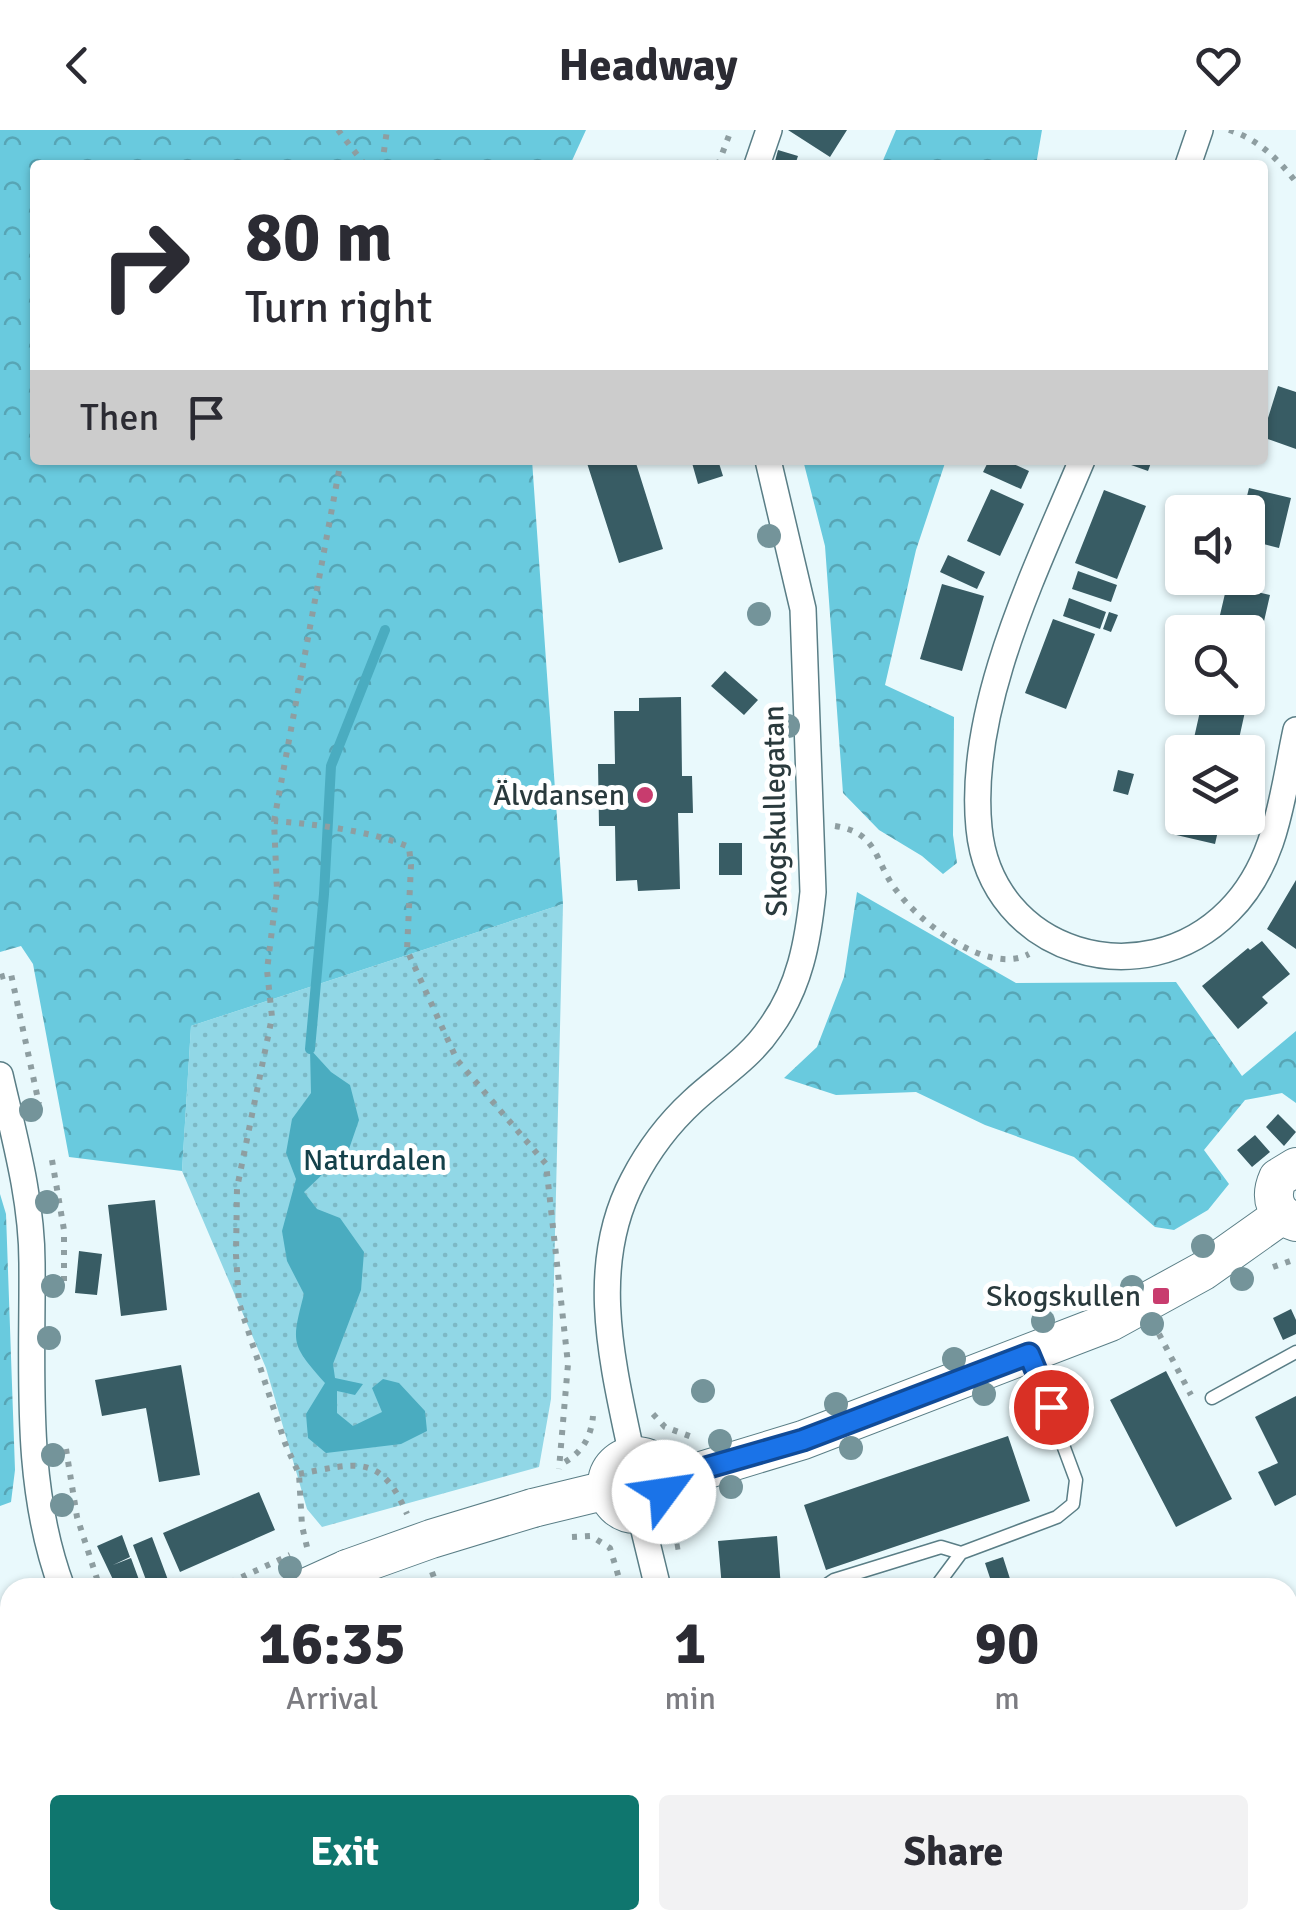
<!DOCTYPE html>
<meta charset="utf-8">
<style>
body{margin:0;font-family:Signika,sans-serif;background:#f2f2f3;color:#2b2b33;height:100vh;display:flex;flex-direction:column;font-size:38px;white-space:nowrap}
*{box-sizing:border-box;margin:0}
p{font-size:32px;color:#7c7c81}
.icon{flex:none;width:55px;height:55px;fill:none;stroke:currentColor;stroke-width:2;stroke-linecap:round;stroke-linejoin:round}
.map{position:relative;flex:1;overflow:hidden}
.panel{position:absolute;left:0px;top:1448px;width:1298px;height:352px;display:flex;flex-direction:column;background:#fff;border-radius:30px 30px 0 0;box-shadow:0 2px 8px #0004}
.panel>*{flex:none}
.hud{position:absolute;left:30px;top:30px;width:1238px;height:305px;border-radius:10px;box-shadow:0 2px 8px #0004;background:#fff;color:#2b2b33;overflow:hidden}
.tools{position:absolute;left:1165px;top:365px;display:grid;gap:20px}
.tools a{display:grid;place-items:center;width:100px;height:100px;border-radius:10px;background:#fff;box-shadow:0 2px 8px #0004;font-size:50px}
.pin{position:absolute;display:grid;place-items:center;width:85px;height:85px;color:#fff;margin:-42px;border:5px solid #fff;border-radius:50%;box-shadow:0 2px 10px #0007}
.me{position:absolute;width:110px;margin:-55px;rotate:59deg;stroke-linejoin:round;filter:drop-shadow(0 0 8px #0008)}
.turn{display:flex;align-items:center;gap:35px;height:210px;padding:0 50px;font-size:45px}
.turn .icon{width:130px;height:130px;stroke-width:2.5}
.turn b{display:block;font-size:70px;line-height:85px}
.then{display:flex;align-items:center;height:95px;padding:0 50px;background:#0003;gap:20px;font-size:38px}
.eta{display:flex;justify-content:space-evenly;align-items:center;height:170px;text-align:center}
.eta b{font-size:60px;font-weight:700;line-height:70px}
.cta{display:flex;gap:20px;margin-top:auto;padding:20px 50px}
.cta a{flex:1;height:115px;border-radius:10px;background:#0f766e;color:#fff;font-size:40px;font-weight:700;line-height:115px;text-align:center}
.cta a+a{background:#f2f2f3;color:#2b2b33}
header{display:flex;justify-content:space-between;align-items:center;height:130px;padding:0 50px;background:#fff;font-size:45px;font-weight:700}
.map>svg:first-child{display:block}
</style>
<header><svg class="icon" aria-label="back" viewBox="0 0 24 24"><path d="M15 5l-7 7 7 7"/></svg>Headway<svg class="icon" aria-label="heart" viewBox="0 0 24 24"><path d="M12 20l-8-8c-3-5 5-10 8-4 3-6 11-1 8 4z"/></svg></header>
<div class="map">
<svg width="1296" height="1799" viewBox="0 0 1296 1799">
<defs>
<pattern id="green-dots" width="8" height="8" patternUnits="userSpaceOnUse" patternTransform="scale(2.5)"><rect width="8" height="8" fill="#91d7e6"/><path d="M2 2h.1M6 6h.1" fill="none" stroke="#7db9c6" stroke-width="1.8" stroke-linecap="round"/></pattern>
<pattern id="forest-crowns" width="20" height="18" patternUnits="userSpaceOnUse" patternTransform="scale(2.5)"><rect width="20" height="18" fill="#69cade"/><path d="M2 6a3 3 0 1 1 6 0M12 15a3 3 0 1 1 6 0" fill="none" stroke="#57a5b5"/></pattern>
</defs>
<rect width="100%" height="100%" fill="#e9f9fc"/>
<path fill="url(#green-dots)" d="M563,774L551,1269L539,1337L322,1397L307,1379L266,1238L182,1041L191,896Z"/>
<path fill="url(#forest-crowns)" d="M0,0H586L570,35H35V330H532L563,774L191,896L182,1041L69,1027L33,834L21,816L0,822Z
M896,0H1042L1036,35H881Z
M803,330H946L916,420L885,555L954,587L953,705L957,733L943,744L922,726L879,700L843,663L825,416Z
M857,762L1016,853L1176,852L1242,946L1296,901V973L1282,963L1245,970L1204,1020L1229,1054L1208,1080L1174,1100L1155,1097L1074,1027L985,995L916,962L836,965L784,948L817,917L844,847Z
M0,1064L6,1084L15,1340L11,1372L0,1376Z"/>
<path fill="#4aacc0" d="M310,919L331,942L350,955L359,990L349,1019L304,1062L317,1079L340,1088L364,1122L361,1160L333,1234L335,1248L363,1254L355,1265L337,1261V1283L353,1296L382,1282L372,1258L383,1249L399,1253L425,1281L427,1301L401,1314L326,1323L308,1308L306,1284L325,1253C291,1214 291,1214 304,1164L287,1131L282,1101L296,1049L286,1023L292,989L311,963Z"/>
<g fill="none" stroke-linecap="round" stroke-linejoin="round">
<path stroke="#4aacc0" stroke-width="10" d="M310,919L324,764L331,636L385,500"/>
</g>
<path fill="#385c64" d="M788,0H847L830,27Z
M778,20L798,26L795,35H774Z
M1278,256L1296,262V319L1262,307Z
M586,330H635L663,419L619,433Z
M702,330H718L723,346L698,354L692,333Z
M989,330H1005L1029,341L1021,359L983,342Z
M1117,330H1152L1148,341Z
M1249,358L1291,368L1279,418L1248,410V382H1243Z
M991,359L1024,374L1000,426L967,411Z
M1104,360L1146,376L1117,449L1075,433Z
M948,425L985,442L977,459L940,442Z
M1078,441L1117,455L1111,472L1072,459Z
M942,454L984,466L962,541L920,529Z
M1227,455L1270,465L1257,522L1248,520V502H1216Z
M1069,468L1106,482L1100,499L1063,486Z
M1109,482L1118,485L1111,502L1103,499Z
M1053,489L1095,504L1066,579L1025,563Z
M725,541L758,570L744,585L711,556Z
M681,567L682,646H692L693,683H678L680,759L638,761L637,750L616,751L615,696H599L598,634H615L614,581H639V568Z
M1203,568H1248L1237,618L1194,608Z
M1118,640L1134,644L1128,665L1113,661Z
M1181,666L1182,688H1221L1215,714L1172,704Z
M719,713H742V745H719Z
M1296,750V819L1267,799Z
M1262,811L1290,844L1262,867L1268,873L1238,899L1202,856L1248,818L1250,820Z
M1278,984L1296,1002L1284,1016L1266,997Z
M1255,1005L1270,1022L1252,1037L1237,1020Z
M155,1070L167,1180L121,1186L108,1075Z
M79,1121L102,1124L97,1165L75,1163Z
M1291,1179L1296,1190V1204L1283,1210L1273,1188Z
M181,1235L200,1345L159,1352L146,1278L102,1286L95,1250Z
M1166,1241L1232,1369L1176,1397L1110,1270Z
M1296,1266V1365L1275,1376L1258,1342L1278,1333L1255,1287Z
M1008,1306L1030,1371L826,1440L804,1375Z
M259,1362L275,1400L180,1442L163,1403Z
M122,1405L130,1427L113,1435L131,1428L142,1458H117L97,1416Z
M777,1406L781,1458H722L718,1411Z
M152,1407L171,1458H149L133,1415Z
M1003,1427L1011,1452L993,1457L985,1433Z
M10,1669V1772L0,1777V1673Z
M1296,1728V1776L1288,1777V1729Z
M355,1790H462L455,1799H367Z
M740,1790H808V1799H740Z
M1087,1790H1159L1158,1799H1086Z"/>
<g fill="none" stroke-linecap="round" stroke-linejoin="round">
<g stroke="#5a7e86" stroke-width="15">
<path id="lane" d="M1212,1268L1296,1222
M822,1458L834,1450L941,1417L961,1423
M935,1458L961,1423L1057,1387L1073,1374L1076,1350L1030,1226"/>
</g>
<g stroke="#5a7e86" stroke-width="28">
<path id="street" d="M757,35L769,0
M1188,35L1200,0
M1082,330C1036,440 967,577 979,698C991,824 1143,868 1229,781C1278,732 1282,664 1296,600
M0,945C14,1006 32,1069 32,1133C33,1241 23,1354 62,1458
M632,1326C613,1235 587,1137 633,1050C648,1021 669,993 693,971C719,947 750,928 770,898C800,857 808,811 813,762L803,479L768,330
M640,1384L658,1458
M1288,1654L1296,1660
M698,1790L701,1799
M107,1799L114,1790
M1050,1799L1052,1790"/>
</g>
<g stroke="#5a7e86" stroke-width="40">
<path id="secondary" d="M1296,1037L1278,1048C1269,1068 1275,1085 1296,1092
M607 1355a29 29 0 1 1 58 0a29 29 0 1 1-58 0Z
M665,1352L803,1310L1110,1192L1203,1141L1282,1085
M533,1378L607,1360
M305,1458L347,1439
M0,1606L10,1601"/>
</g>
<path stroke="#8e9ea1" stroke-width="6" stroke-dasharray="5 8" stroke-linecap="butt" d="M338,0L365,35
M1229,0C1258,9 1278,29 1296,52
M382,35L387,0
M718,35L731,0
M274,691L341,330
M835,696C879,703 874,731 896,760C920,793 988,846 1029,824
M0,847L11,844L39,974
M52,1030L64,1100V1151
M1273,1137L1296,1129
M1159,1204L1191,1265
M653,1284L665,1297L692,1307
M66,1319L77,1387L100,1458
M565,1332C583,1321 591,1307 593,1286
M299,1344C357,1333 381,1323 407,1384
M572,1407L591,1406L610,1418L622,1458
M307,1417L302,1396L299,1344L285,1313L239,1173L236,1125L237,1058L272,887L267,840L277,760L274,691C314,694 372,701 409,717L411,735L407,820L457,930L546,1034L568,1234L559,1339
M675,1417L681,1416L684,1399L698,1380
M432,1442L438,1458
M218,1458L290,1425
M0,1647L10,1643
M157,1790L171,1799
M557,1790L558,1799
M659,1790L663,1799
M62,1799L69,1790
M307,1799L310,1790"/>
<use href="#lane" stroke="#fff" stroke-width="12"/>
<use href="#street" stroke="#fff" stroke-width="25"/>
<use href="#secondary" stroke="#fff" stroke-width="38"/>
<g stroke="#5a7e86" stroke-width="40" stroke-linecap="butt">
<path id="secondary-bridge" d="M347,1439L431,1409L533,1378"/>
</g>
<use href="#secondary-bridge" stroke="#fff" stroke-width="38"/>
</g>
<g fill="#74949a">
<circle cx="769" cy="406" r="12"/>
<circle cx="759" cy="484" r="12"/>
<circle cx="788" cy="596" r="12"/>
<circle cx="31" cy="980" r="12"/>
<circle cx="47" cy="1072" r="12"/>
<circle cx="1203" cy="1116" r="12"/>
<circle cx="1242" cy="1149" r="12"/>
<circle cx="53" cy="1156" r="12"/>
<circle cx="1132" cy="1157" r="12"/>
<circle cx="1043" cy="1191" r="12"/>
<circle cx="1152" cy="1194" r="12"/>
<circle cx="49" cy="1208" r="12"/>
<circle cx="954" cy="1229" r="12"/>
<circle cx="703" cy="1261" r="12"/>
<circle cx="984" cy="1264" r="12"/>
<circle cx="836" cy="1274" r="12"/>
<circle cx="720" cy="1311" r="12"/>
<circle cx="851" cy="1318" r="12"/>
<circle cx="53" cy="1325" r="12"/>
<circle cx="731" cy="1357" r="12"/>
<circle cx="62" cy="1375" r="12"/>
<circle cx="290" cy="1438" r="12"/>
</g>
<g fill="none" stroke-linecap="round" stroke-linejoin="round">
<g stroke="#114b97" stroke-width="25">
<path id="route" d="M664,1362L665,1352L681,1345L803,1310L1029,1224L1051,1277"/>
</g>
<use href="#route" stroke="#1a73e8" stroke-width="18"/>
</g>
<g fill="#c83c6e" stroke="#fff" stroke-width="4">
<circle cx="645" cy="665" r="10"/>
<rect x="1151" y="1156" width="20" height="20" rx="5"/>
</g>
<g text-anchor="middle" stroke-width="10" stroke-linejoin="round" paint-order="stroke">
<g font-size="30" fill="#2a3a3d" stroke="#fff" text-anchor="end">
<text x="625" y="675">Älvdansen</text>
<text x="1141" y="1176">Skogskullen</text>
</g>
<g font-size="30" fill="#2a3a3d" stroke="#fff">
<text transform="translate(775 681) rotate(-91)" y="10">Skogskullegatan</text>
</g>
<g font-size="30" fill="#14414a" stroke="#fff">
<text x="375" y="1040">Naturdalen</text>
</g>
</g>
</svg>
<div class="tools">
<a><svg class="icon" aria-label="sound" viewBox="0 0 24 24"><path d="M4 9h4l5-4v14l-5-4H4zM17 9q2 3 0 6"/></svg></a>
<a><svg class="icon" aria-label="search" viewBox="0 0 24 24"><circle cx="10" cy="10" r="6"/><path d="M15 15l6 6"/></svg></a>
<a><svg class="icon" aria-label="layers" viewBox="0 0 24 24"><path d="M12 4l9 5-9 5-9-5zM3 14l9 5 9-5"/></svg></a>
</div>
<div class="pin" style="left:1051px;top:1277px;background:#d93025"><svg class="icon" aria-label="arrive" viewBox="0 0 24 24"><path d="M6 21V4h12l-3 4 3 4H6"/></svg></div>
<svg class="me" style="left:664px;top:1362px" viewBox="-20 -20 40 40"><circle r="19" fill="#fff"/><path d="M0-13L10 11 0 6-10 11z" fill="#1a73e8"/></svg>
<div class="hud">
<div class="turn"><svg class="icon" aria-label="right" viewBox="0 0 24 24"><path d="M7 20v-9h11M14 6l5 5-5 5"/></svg><div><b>80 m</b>Turn right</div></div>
<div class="then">Then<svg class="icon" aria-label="arrive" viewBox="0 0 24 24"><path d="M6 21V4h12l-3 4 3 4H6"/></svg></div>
</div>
<section class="panel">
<div class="eta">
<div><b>16:35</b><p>Arrival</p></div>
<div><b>1</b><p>min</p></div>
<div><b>90</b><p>m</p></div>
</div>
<div class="cta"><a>Exit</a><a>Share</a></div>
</section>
</div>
